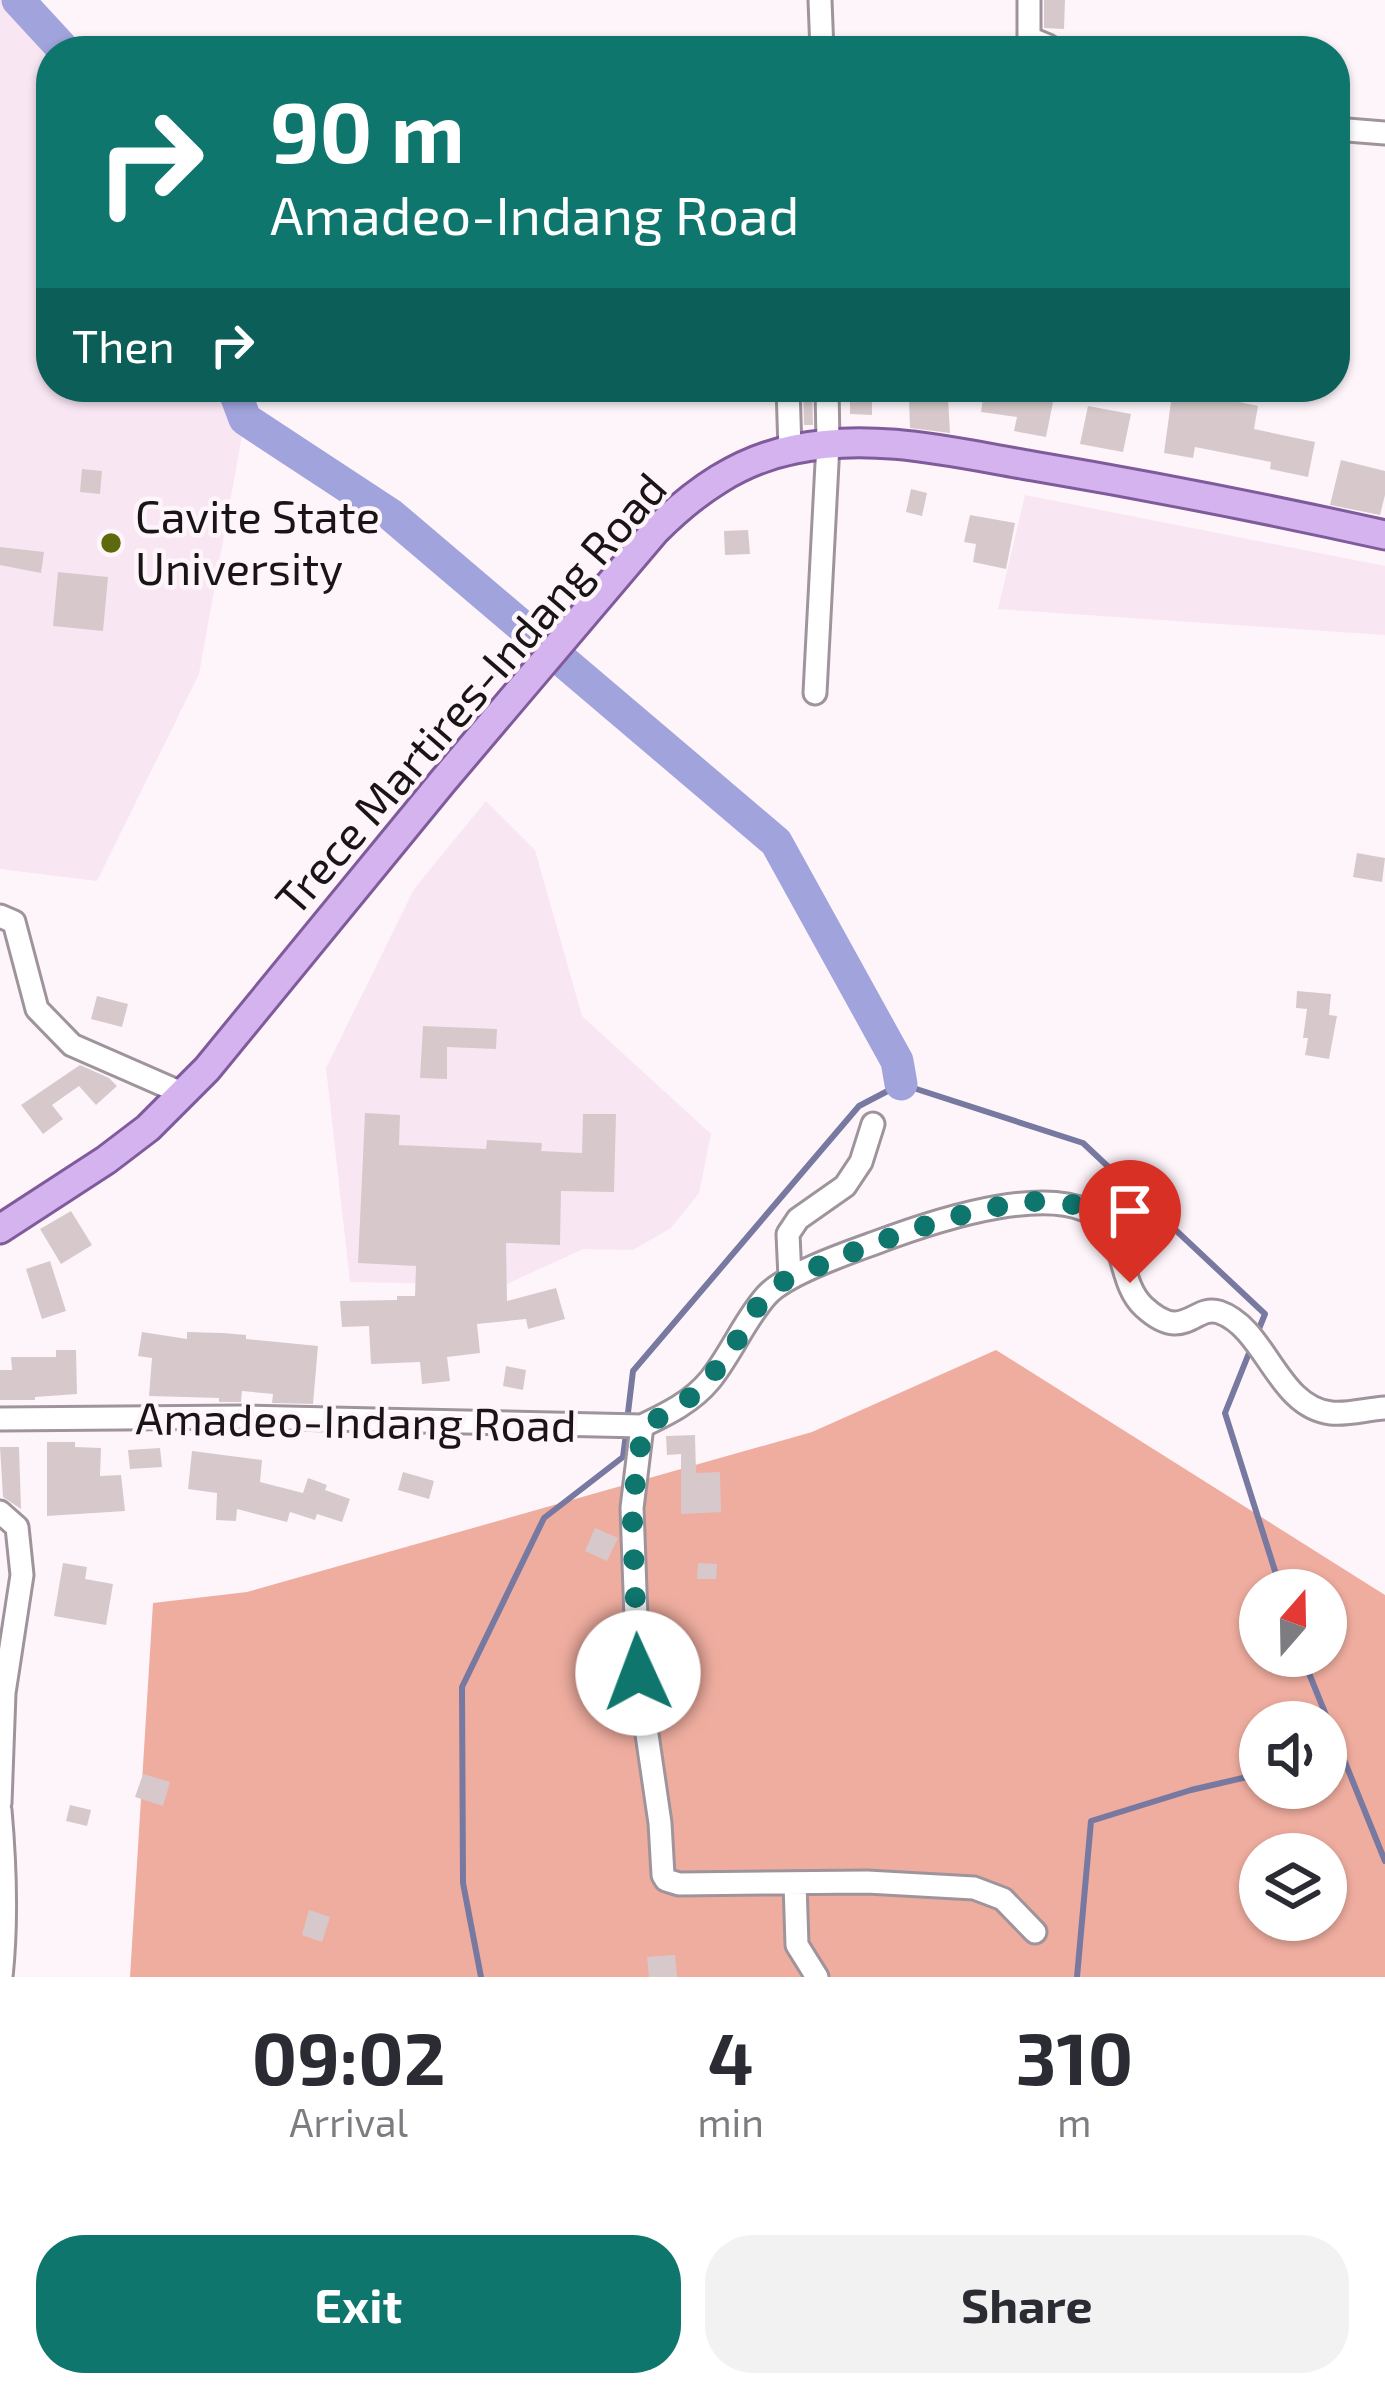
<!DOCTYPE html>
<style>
body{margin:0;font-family:"Exo 2",sans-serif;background:#f2f2f3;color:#2b2b33;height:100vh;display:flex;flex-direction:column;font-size:45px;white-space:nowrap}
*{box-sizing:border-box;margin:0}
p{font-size:39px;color:#7c7c81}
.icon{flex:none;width:66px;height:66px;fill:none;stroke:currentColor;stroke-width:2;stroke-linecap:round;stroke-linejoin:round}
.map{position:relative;height:1977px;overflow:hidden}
.side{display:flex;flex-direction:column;background:#fff;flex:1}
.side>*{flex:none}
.guide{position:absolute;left:36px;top:36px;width:1314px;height:366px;border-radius:48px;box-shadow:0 3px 9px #0004;background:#0f766e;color:#fff;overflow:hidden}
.needle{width:78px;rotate:20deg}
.controls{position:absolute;left:1239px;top:1569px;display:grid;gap:24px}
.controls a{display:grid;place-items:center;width:108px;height:108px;border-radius:50%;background:#fff;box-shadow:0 3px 9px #0004;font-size:60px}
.pin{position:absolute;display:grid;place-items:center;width:102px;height:102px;color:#fff;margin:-123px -51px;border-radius:50% 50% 50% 0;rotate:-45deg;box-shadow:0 0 12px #0007}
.pin .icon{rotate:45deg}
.me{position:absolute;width:132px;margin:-66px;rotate:358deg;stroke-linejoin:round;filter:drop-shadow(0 0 9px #0008)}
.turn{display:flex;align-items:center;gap:42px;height:252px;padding:0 36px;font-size:54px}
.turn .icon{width:156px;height:156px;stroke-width:2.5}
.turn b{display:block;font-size:84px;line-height:102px}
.then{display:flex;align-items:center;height:114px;padding:0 36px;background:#0003;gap:24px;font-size:45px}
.eta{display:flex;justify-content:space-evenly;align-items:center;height:204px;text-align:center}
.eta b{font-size:72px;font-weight:700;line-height:84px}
.button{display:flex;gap:24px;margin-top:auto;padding:24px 36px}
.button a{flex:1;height:138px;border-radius:48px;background:#0f766e;color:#fff;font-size:48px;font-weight:700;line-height:138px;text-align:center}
.button a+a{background:#f2f2f3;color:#2b2b33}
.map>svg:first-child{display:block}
</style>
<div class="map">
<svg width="1385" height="1977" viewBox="0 0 1385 1977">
<rect width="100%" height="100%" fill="#fef5fb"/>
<path fill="#f9e6f3" d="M0,0H18L65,51H51V387H233L245,419L199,674L97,881L0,869Z
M1025,495L1385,566V635L998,609Z
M486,801L535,850L582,1016L711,1134L699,1193L671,1228L633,1250L583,1249L505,1285L350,1282L326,1068L414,889Z"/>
<path fill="#efad9f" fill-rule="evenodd" d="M996,1350L1385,1595V1977H130L153,1603L247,1592L812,1432ZM1260,1590H1326V1656H1260ZM1260,1722H1326V1788H1260ZM1260,1854H1326V1920H1260Z"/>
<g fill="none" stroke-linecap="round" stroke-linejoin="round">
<path stroke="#7879a1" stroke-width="6" d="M1251,1348L1225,1413L1281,1590
M627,1421L633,1371L859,1106L901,1084L1083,1143L1265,1314L1256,1336
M1302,1656L1385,1861
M1326,1758L1342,1754
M481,1977L463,1883L462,1687L544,1518L623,1457L626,1434
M1077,1977L1091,1821L1191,1790L1260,1774"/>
<path stroke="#a1a4dc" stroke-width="33" d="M18,0L65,51
M233,387L245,419L391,515L776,842L897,1061L901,1084"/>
</g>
<path fill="#d7c9cb" d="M1044,0H1065L1064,29L1044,28Z
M640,36H660V51H640Z
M985,387H1012L1011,393L1053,402L1046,437L1014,431L1017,417L981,412Z
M1173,387H1189L1188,391L1258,406L1254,429L1315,442L1308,477L1270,469L1271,462L1195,447L1193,458L1164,453Z
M850,388L872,389V415L850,414Z
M803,390H812L813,425H804Z
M948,397L950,433L910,428L909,399Z
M1088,406L1131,414L1123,452L1080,444Z
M1341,460L1385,471V495L1380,515L1330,505Z
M82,469L102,471L100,494L80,492Z
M911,489L927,493L922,516L906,512Z
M970,515L1015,523L1006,569L973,562L976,544L964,542Z
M748,530L750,554L725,555L724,531Z
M0,547L44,552L41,573L0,565Z
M58,572L108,577L103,631L53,626Z
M1357,853L1385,858L1382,882L1353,877Z
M1297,991L1331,994L1329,1015L1337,1016L1329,1059L1305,1055L1308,1038H1303L1307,1009L1296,1008Z
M97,996L128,1004L122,1027L91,1019Z
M423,1026L497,1029L496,1049L447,1047V1079L420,1078Z
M80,1065L109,1078L117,1086L96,1105L79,1086L52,1105L63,1119L43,1134L21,1105Z
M365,1113L400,1115L399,1145L486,1149L487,1140L542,1143L541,1151L582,1153L583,1114H616L614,1192L561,1191L560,1245L506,1243L507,1301L556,1288L565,1319L528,1329L526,1319L477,1324L480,1353L447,1357L450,1381L422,1384L420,1362L371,1364L369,1326L342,1327L340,1301L397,1300V1296H415L416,1266L358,1263Z
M71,1211L92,1245L61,1264L40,1229Z
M50,1261L66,1311L42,1319L26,1269Z
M142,1332L187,1339V1332L223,1333L246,1335V1339L318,1346L313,1404L272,1403L273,1394L242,1391L241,1402H219V1398L149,1396L152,1358L138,1356Z
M56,1350H76L77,1394L35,1397V1400H0V1370H12L11,1357H56Z
M506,1366L526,1370L523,1390L503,1386Z
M695,1435L696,1473L720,1472L721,1512L681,1514V1454L667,1455L666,1436Z
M47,1442H75V1447L101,1448L100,1476L121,1475L125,1511L47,1516Z
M0,1447H19L21,1509L3,1497Z
M160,1448L162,1467L130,1469L128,1450Z
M192,1451L262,1460L260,1482L303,1493L308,1478L327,1485L325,1490L350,1499L342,1522L317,1514L315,1520L290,1512L287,1522L237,1509L236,1521L216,1520L217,1493L188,1489Z
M403,1472L434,1481L429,1499L398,1490Z
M595,1528L618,1538L607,1561L585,1551Z
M63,1563L87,1567L85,1579L113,1584L106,1625L54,1616Z
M698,1563L717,1564L716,1579H697Z
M143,1774L170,1782L163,1806L135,1797Z
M70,1805L91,1810L87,1826L66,1821Z
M309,1910L330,1917L322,1942L302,1935Z
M675,1955L677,1977H649L647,1957Z"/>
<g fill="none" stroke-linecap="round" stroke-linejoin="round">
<g stroke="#9f949c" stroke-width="27">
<path id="minor" d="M820,0L822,51
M1029,0V38L1048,46V51
M1335,129L1385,133
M788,387L790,450
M815,693L828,444L827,387
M0,916L14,922L37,1009L72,1045L184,1094
M790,1278L788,1234L798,1219L845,1186L861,1162L873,1124
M0,1419L243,1417L642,1426C667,1414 692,1402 710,1380C731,1354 744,1321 766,1296C784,1275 844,1254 872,1244C925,1224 1076,1169 1112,1233C1124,1256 1124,1289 1144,1307C1184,1344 1194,1304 1219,1312C1266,1328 1277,1407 1331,1413C1348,1415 1367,1409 1385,1408
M642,1426L632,1508L638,1673L660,1823L663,1875L666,1880L679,1884L867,1882L974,1888L1003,1899L1035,1932
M0,1512L17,1527L22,1575L4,1693L0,1803
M0,1810C5,1866 7,1921 1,1977
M795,1883L797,1945L817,1977"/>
</g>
<g stroke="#805b9c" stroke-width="33">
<path id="major" d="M0,1229L106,1160L148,1128L207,1069L443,781L655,531C695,491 739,460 795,449C873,432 956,453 1033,466C1151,486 1268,509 1385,535"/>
</g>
<use href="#minor" stroke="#fff" stroke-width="21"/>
<use href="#major" stroke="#d4b3ee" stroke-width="27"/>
</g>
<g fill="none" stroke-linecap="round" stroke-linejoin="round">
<path stroke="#0f766e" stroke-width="21" stroke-dasharray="0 37.8" d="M638,1673L632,1508L643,1426C697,1400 709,1381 742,1333C750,1320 757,1305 767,1294C785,1276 811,1270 833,1260C892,1236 964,1209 1028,1202C1047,1200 1074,1201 1091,1212C1115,1226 1121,1258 1130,1283"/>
</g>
<circle fill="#5e680c" stroke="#fef5fb" stroke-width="4.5" cx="111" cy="543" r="12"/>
<g text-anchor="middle" stroke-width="9" stroke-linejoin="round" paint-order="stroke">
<g font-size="45" fill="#191517" stroke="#fef5fb" text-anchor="start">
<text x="135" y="533">Cavite State<tspan x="135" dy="52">University</tspan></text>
</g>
<g font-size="45" fill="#191517" stroke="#fef5fb">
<text transform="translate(471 694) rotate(-49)" y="16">Trece Martires-Indang Road</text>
<text transform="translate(356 1422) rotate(1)" y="16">Amadeo-Indang Road</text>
</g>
</g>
</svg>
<div class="controls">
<a><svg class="needle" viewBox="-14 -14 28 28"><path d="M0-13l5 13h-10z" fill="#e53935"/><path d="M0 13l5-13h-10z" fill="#7c7c81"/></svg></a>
<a><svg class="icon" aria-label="sound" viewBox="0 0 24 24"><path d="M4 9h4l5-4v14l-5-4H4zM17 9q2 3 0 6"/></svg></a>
<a><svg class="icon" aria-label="layers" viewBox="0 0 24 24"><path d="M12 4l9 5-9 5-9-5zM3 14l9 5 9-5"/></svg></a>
</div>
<div class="pin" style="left:1130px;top:1283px;background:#d93025"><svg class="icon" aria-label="arrive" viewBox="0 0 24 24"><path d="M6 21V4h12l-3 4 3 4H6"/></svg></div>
<svg class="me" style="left:638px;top:1673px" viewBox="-20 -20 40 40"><circle r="19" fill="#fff"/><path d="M0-13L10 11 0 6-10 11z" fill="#0f766e"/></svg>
<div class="guide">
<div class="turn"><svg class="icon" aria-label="right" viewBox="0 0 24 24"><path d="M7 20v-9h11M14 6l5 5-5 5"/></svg><div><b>90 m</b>Amadeo-Indang Road</div></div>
<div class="then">Then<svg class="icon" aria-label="right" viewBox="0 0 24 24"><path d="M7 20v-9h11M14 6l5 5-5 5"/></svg></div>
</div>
</div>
<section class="side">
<div class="eta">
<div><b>09:02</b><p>Arrival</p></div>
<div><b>4</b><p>min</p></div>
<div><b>310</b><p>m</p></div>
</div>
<div class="button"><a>Exit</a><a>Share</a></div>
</section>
